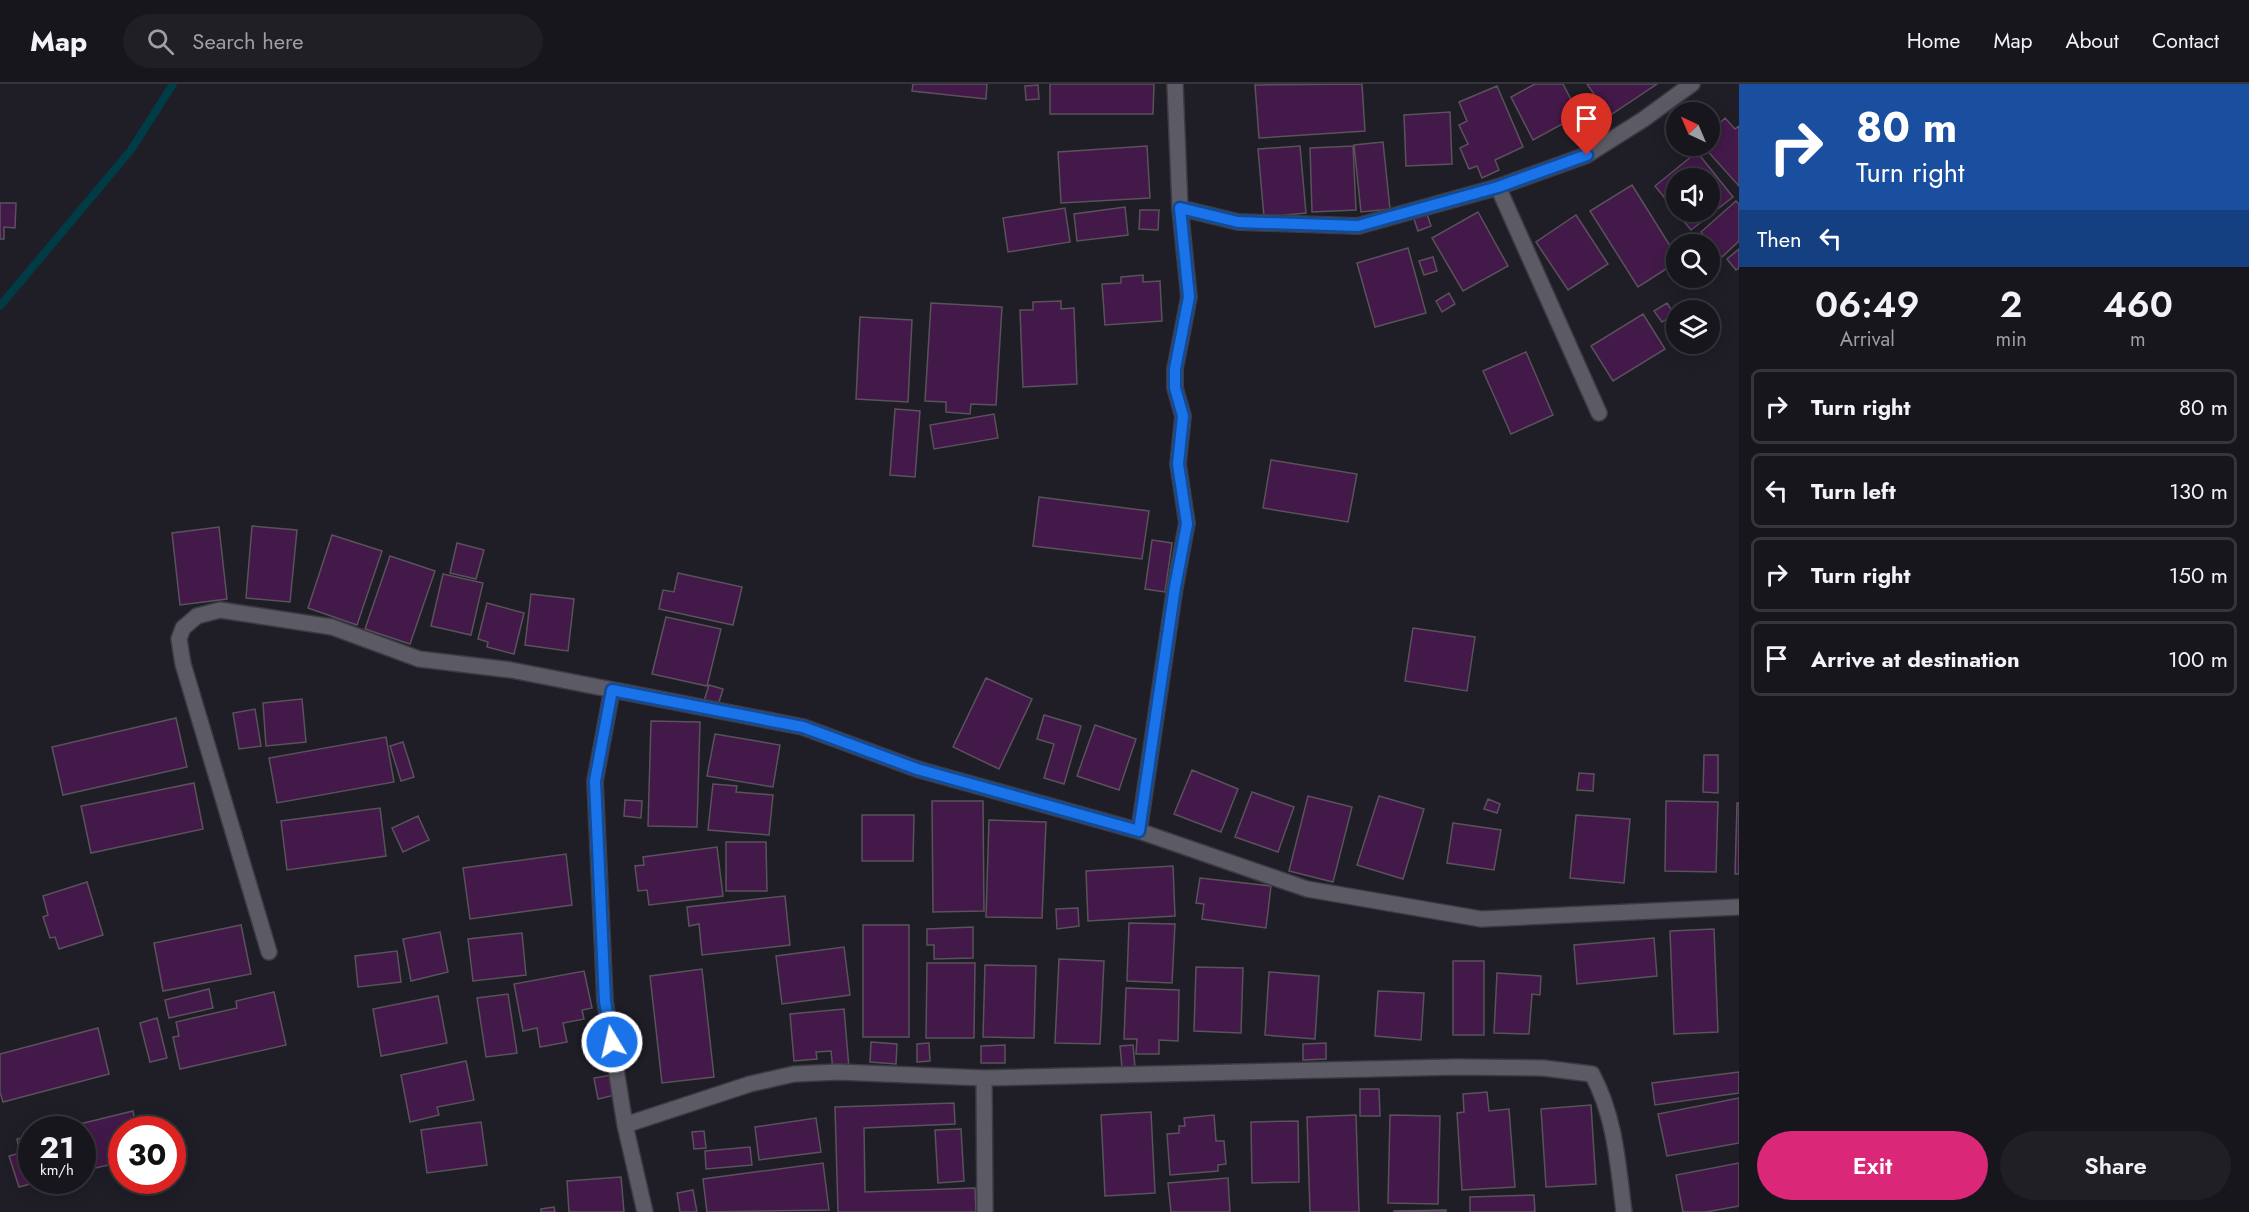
<!DOCTYPE html>
<style>
body{margin:0;font-family:Jost,sans-serif;background:#201f25;color:#f1f3f6;height:100vh;display:flex;flex-direction:column;font-size:22px;white-space:nowrap}
*{box-sizing:border-box;margin:0}
p{font-size:20px;color:#9e9fa3}
.icon{flex:none;width:33px;height:33px;fill:none;stroke:currentColor;stroke-width:2;stroke-linecap:round;stroke-linejoin:round}
.map{position:relative;flex:1;overflow:hidden}
.sheet{display:flex;flex-direction:column;background:#17161c;width:510px}
.sheet>*{flex:none}
.hud{background:#1a4fa0;color:#fff;overflow:hidden}
.needle{width:39px;rotate:316deg}
.tools{position:absolute;left:1666px;top:18px;display:grid;gap:12px}
.tools a{display:grid;place-items:center;width:54px;height:54px;border-radius:50%;background:#17161c;box-shadow:0 3px 15px #0003,0 0 0 2px #36353b;font-size:30px}
.speed{position:absolute;left:18px;top:1032px;display:flex;gap:12px;font-size:30px;font-weight:700;text-align:center}
.speed>*{display:grid;place-content:center;width:78px;height:78px;border-radius:50%;background:#17161c;box-shadow:0 3px 15px #0003,0 0 0 2px #36353b;line-height:1}
.speed small{font-size:15px;font-weight:400}
.speed .limit{border:9px solid #d22;background:#fff;color:#111}
.pin{position:absolute;display:grid;place-items:center;width:51px;height:51px;color:#fff;margin:-62px -26px;border-radius:50% 50% 50% 0;rotate:-45deg;box-shadow:0 0 6px #0007}
.pin .icon{rotate:45deg}
.me{position:absolute;width:66px;margin:-33px;rotate:351deg;stroke-linejoin:round;filter:drop-shadow(0 0 4px #0008)}
.turn{display:flex;align-items:center;gap:21px;height:126px;padding:0 18px;font-size:27px}
.turn .icon{width:78px;height:78px;stroke-width:2.5}
.turn b{display:block;font-size:42px;line-height:51px}
.then{display:flex;align-items:center;height:57px;padding:0 18px;background:#0003;gap:12px;font-size:22px}
.eta{display:flex;justify-content:space-evenly;align-items:center;height:102px;text-align:center}
.eta b{font-size:36px;font-weight:600;line-height:42px}
.button{display:flex;gap:12px;margin-top:auto;padding:12px 18px}
.button a{flex:1;height:69px;border-radius:36px;background:#db2777;color:#fff;font-size:24px;font-weight:600;line-height:69px;text-align:center}
.button a+a{background:#201f25;color:#f1f3f6}
ul{padding:0;list-style:none}
li{display:flex;align-items:center;gap:18px;height:75px;margin:0 12px 9px;padding:0 6px;border:3px solid #36353b;border-radius:9px}
li div{flex:1}
li b{display:block;font-size:22px}
li em{font-style:normal}
header{display:flex;align-items:center;gap:36px;box-sizing:border-box;height:84px;padding:0 30px;background:#17161c;border-bottom:2px solid #36353b}
header strong{font-size:28px}
nav{display:flex;gap:33px;margin-inline-start:auto;font-size:21px}
.search{width:420px;height:54px;background:#201f25;display:flex;align-items:center;gap:15px;box-sizing:border-box;padding:0 21px;border-radius:33px;color:#9e9fa3;font-size:22px}
main{display:flex;flex:1;min-height:0}
.map>svg:first-child{display:block}
</style>
<header>
<strong>Map</strong>
<div class="search"><svg class="icon" aria-label="search" viewBox="0 0 24 24"><circle cx="10" cy="10" r="6"/><path d="M15 15l6 6"/></svg>Search here</div>
<nav><a>Home</a><a>Map</a><a>About</a><a>Contact</a></nav>
</header>
<main>
<div class="map">
<svg width="1739" height="1128" viewBox="0 0 1739 1128">
<rect width="100%" height="100%" fill="#1f1d26"/>
<g fill="none" stroke-linecap="round" stroke-linejoin="round">
<path stroke="#003c46" stroke-width="8" d="M0,222L131,66L173,0"/>
</g>
<path fill="#43194a" stroke="#5a525b" stroke-width="1.5" fill-rule="evenodd" d="M913,0H987L986,15L912,7Z
M1050,0H1154L1153,30H1050Z
M1362,0L1365,47L1259,54L1255,1Z
M1535,0H1563L1579,31L1533,56L1511,13Z
M1587,0H1657L1609,32Z
M1038,1L1039,15L1026,16L1025,2Z
M1497,2L1523,63L1495,76L1499,86L1482,94L1477,82L1469,85L1460,64L1468,60L1459,41L1467,37L1459,18Z
M1450,28L1452,80L1406,82L1404,31Z
M1725,34L1735,45L1739,42V102L1703,62H1710V48Z
M1383,58L1390,125L1361,128L1354,61Z
M1147,62L1150,114L1061,119L1058,68Z
M1300,62L1306,129L1264,133L1258,65Z
M1353,62L1356,126L1312,128L1310,64Z
M1697,68L1733,113L1691,146L1655,102ZM1677,94H1710V128H1677Z
M1632,101L1677,173V178L1638,203L1590,127Z
M1736,117L1739,120V157L1722,173L1701,148Z
M0,119H16L15,144L4,143V155H0Z
M1125,123L1128,151L1077,157L1074,130Z
M1065,124L1070,158L1008,168L1003,134Z
M1140,126H1159L1158,146L1139,145Z
M1426,127L1431,142L1418,147L1413,132Z
M1478,128L1508,182L1463,207L1432,154Z
M1576,131L1608,180L1568,206L1536,158Z
M1408,164L1426,229L1375,243L1357,179Z
M1739,165V184L1736,186L1727,175Z
M1433,173L1437,187L1424,191L1419,177Z
M1143,191V198L1160,197L1162,237L1105,241L1102,200L1121,199V193Z
M1449,209L1455,220L1442,228L1436,217Z
M1061,217V225L1074,224L1077,300L1023,303L1020,226H1033V218Z
M931,219L1002,223L996,321L971,320L970,330L946,328V318L925,317Z
M1667,219L1674,230L1662,238L1654,227Z
M1643,230L1665,265L1613,297L1591,262Z
M860,233L912,236L908,318L856,315Z
M1526,268L1553,331L1511,350L1483,287Z
M895,325L920,327L915,393L890,391Z
M994,330L998,354L934,365L930,341Z
M1271,376L1357,390L1348,438L1263,424Z
M1039,413L1149,427L1142,475L1033,462Z
M252,442L297,446L290,518L246,514Z
M219,443L227,515L180,521L172,449Z
M332,451L382,467L357,541L308,524Z
M1152,456L1172,459L1165,508L1145,505Z
M457,459L484,466L476,495L450,489Z
M390,472L435,487L410,560L365,545Z
M678,489L742,503L733,541L659,525L663,506L674,508Z
M443,490L483,499L471,551L431,542Z
M531,510L574,515L568,567L525,561Z
M487,519L524,529L514,570L487,563L488,558L478,555Z
M666,533L721,545L707,602L652,590Z
M1413,544L1475,553L1467,607L1405,597Z
M986,594L1032,615L999,685L953,663Z
M709,601L723,605L718,621L704,617Z
M302,615L306,658L266,662L263,619Z
M255,625L261,662L239,665L233,629Z
M1044,631L1081,642L1064,700L1044,694L1054,660L1037,655Z
M176,634L187,683L63,711L52,663Z
M651,637L700,638L697,743L648,742Z
M1095,641L1136,655L1119,706L1077,692Z
M715,650L780,661L773,703L707,692Z
M386,653L394,698L277,719L269,674Z
M403,658L414,693L401,697L390,662Z
M1704,671H1718V709L1703,708Z
M1192,686L1238,705L1221,748L1174,730Z
M1579,689L1594,690L1593,707L1577,706Z
M194,699L203,745L91,769L81,722Z
M713,700L737,702L736,708L773,711L769,751L708,746Z
M1252,708L1294,723L1278,768L1235,753Z
M1308,712L1352,723L1333,798L1289,787Z
M1379,712L1424,725L1403,795L1357,781Z
M1488,715L1500,720L1497,729L1484,725Z
M625,716L642,717L641,734L624,732Z
M932,717H983L984,827L933,828Z
M1666,717L1718,718L1716,788L1665,787Z
M1737,719H1739V790H1735Z
M380,724L386,772L287,786L281,737Z
M862,731H914L913,777H862Z
M1576,731L1630,735L1624,799L1570,794Z
M418,732L429,756L403,768L392,744Z
M989,736L1046,738L1042,834L986,833Z
M1453,739L1501,746L1494,786L1447,779Z
M726,758H766L767,807H726Z
M717,763L723,812L649,821L647,806L638,807L635,782L644,781L643,773Z
M566,770L572,821L470,835L463,784Z
M1173,782L1175,832L1088,837L1086,787Z
M1200,794L1271,802L1266,844L1202,835L1204,820L1196,819Z
M87,798L103,851L59,865L55,853L50,854L43,833L48,831L43,812Z
M785,812L790,861L702,871L699,840L689,842L687,823Z
M1078,824L1079,842L1057,845L1056,825Z
M1129,839L1175,840L1172,899L1127,897Z
M241,841L251,890L163,907L154,859Z
M863,841H909V953H863Z
M973,843V874L934,875V861H927V845Z
M1714,845L1718,948L1674,950L1670,847Z
M440,848L448,888L411,897L403,855Z
M522,849L526,891L473,897L468,855Z
M1654,854L1657,892L1577,900L1574,861Z
M844,863L850,911L782,920L776,872Z
M397,867L401,898L358,903L355,872Z
M1059,875L1104,877L1100,960L1055,959Z
M1453,877H1484V951H1453Z
M927,879H975L974,954H926Z
M985,881L1036,882L1034,954L983,953Z
M1196,883L1243,884L1241,949L1194,947Z
M702,885L714,993L662,999L650,892Z
M584,887L592,924L582,926L584,935L563,939L567,958L540,963L537,944L523,947L514,900Z
M1269,888L1319,892L1315,955L1265,951Z
M1497,889L1541,892L1540,911L1532,910L1529,950L1494,949Z
M1126,904L1179,906L1178,957L1159,956V970H1136L1137,955H1124Z
M209,905L213,924L169,934L165,916Z
M1378,907L1424,909L1421,956L1375,952Z
M274,908L286,961L180,985L173,953L179,952L176,938L237,924L236,917Z
M508,910L517,969L486,973L477,914Z
M438,912L447,959L381,972L373,925Z
M844,925L849,984L833,986L831,967L816,968L817,975L794,977L790,930Z
M157,934L167,974L150,978L140,939Z
M98,944L109,990L3,1018L0,1008V970Z
M871,958L897,960L896,980L870,978Z
M929,959L930,977L917,978V960Z
M1326,959V975L1303,976V960Z
M1005,961V979H981V962Z
M1133,961L1135,983L1122,984L1120,962Z
M466,977L474,1016L437,1023L439,1031L410,1038L401,991Z
M1739,988V1009L1655,1021L1652,999Z
M611,991L615,1011L598,1015L594,994Z
M1360,1005H1379L1380,1032H1360Z
M1487,1008L1489,1027L1509,1025L1515,1103L1462,1106L1457,1029L1464,1028L1463,1010Z
M1739,1014V1059L1667,1072L1658,1030Z
M954,1019L955,1040L864,1044L865,1108L975,1104L976,1128H838L835,1023Z
M1591,1021L1596,1100L1546,1103L1541,1025Z
M133,1027L137,1046H122V1078L82,1087V1046H55Z
M1151,1028L1155,1109L1105,1112L1101,1031Z
M1214,1031L1216,1057H1224L1226,1080L1218,1081V1087L1170,1091L1167,1050L1179,1049V1042H1185L1184,1034Z
M1356,1031L1359,1128H1310L1307,1033Z
M1390,1031L1440,1032L1438,1120L1388,1119Z
M816,1034L821,1068L759,1076L755,1043Z
M1298,1037L1299,1098L1252,1099L1251,1038Z
M481,1038L487,1081L427,1089L421,1046Z
M961,1045L964,1097L938,1099L935,1046Z
M704,1047L706,1064L694,1065L692,1048Z
M32,1051V1096H45L19,1103L9,1072L20,1069L17,1055Z
M750,1063L752,1081L706,1085L705,1067Z
M823,1079L829,1126L707,1128L703,1095Z
M1739,1079V1122L1706,1128H1683L1676,1091Z
M621,1093L624,1128H569L567,1097Z
M1228,1094L1230,1128H1171L1168,1099Z
M693,1106L697,1128H680L677,1109Z
M1534,1111L1535,1128H1470V1113Z
M554,1123L555,1128H541V1125Z
M1446,1126V1128H1394V1127Z"/>
<g fill="none" stroke-linecap="round" stroke-linejoin="round">
<g stroke="#3c3a42" stroke-width="18">
<path id="minor" d="M1498,103L1599,329
M1180,124L1238,138L1358,142L1498,103L1587,71L1644,35L1692,0
M612,606L595,697L605,917L625,1041L645,1128
M1139,747L1175,503L1187,439L1178,380L1183,332L1175,304V285L1189,213L1180,124L1175,0
M269,868L183,580L179,555L183,544L197,532L220,526L332,543L419,575L511,586L803,643L917,685L1139,747L1307,805L1481,835L1739,823
M984,994L985,1128
M625,1041L750,1000L794,990L838,988L984,994L1456,983L1543,984L1592,990C1615,1032 1618,1081 1624,1128"/>
</g>
<use href="#minor" stroke="#5c5a64" stroke-width="15"/>
</g>
<g fill="none" stroke-linecap="round" stroke-linejoin="round">
<g stroke="#114b97" stroke-width="15">
<path id="route" d="M612,958L605,917L595,697L612,606L803,643L917,685L1139,747L1175,503L1187,440L1178,380L1183,332L1175,304V285L1189,213L1180,124L1238,138L1358,142L1498,103L1587,71"/>
</g>
<use href="#route" stroke="#1a73e8" stroke-width="10"/>
</g>
</svg>
<div class="tools">
<a><svg class="needle" viewBox="-14 -14 28 28"><path d="M0-13l5 13h-10z" fill="#e53935"/><path d="M0 13l5-13h-10z" fill="#9e9fa3"/></svg></a>
<a><svg class="icon" aria-label="sound" viewBox="0 0 24 24"><path d="M4 9h4l5-4v14l-5-4H4zM17 9q2 3 0 6"/></svg></a>
<a><svg class="icon" aria-label="search" viewBox="0 0 24 24"><circle cx="10" cy="10" r="6"/><path d="M15 15l6 6"/></svg></a>
<a><svg class="icon" aria-label="layers" viewBox="0 0 24 24"><path d="M12 4l9 5-9 5-9-5zM3 14l9 5 9-5"/></svg></a>
</div>
<div class="speed"><div>21<small>km/h</small></div><div class="limit">30</div></div>
<div class="pin" style="left:1587px;top:71px;background:#d93025"><svg class="icon" aria-label="arrive" viewBox="0 0 24 24"><path d="M6 21V4h12l-3 4 3 4H6"/></svg></div>
<svg class="me" style="left:612px;top:958px" viewBox="-20 -20 40 40"><circle r="17" fill="#1a73e8" stroke="#fff" stroke-width="3"/><path d="M0-11L8 9 0 5-8 9z" fill="#fff"/></svg>
</div>
<section class="sheet">
<div class="hud">
<div class="turn"><svg class="icon" aria-label="right" viewBox="0 0 24 24"><path d="M7 20v-9h11M14 6l5 5-5 5"/></svg><div><b>80 m</b>Turn right</div></div>
<div class="then">Then<svg class="icon" aria-label="left" viewBox="0 0 24 24"><path d="M17 20v-9H6M10 6l-5 5 5 5"/></svg></div>
</div>
<div class="eta">
<div><b>06:49</b><p>Arrival</p></div>
<div><b>2</b><p>min</p></div>
<div><b>460</b><p>m</p></div>
</div>
<ul>
<li><svg class="icon" aria-label="right" viewBox="0 0 24 24"><path d="M7 20v-9h11M14 6l5 5-5 5"/></svg><div><b>Turn right</b></div><em>80 m</em></li>
<li><svg class="icon" aria-label="left" viewBox="0 0 24 24"><path d="M17 20v-9H6M10 6l-5 5 5 5"/></svg><div><b>Turn left</b></div><em>130 m</em></li>
<li><svg class="icon" aria-label="right" viewBox="0 0 24 24"><path d="M7 20v-9h11M14 6l5 5-5 5"/></svg><div><b>Turn right</b></div><em>150 m</em></li>
<li><svg class="icon" aria-label="arrive" viewBox="0 0 24 24"><path d="M6 21V4h12l-3 4 3 4H6"/></svg><div><b>Arrive at destination</b></div><em>100 m</em></li>
</ul>
<div class="button"><a>Exit</a><a>Share</a></div>
</section>
</main>
